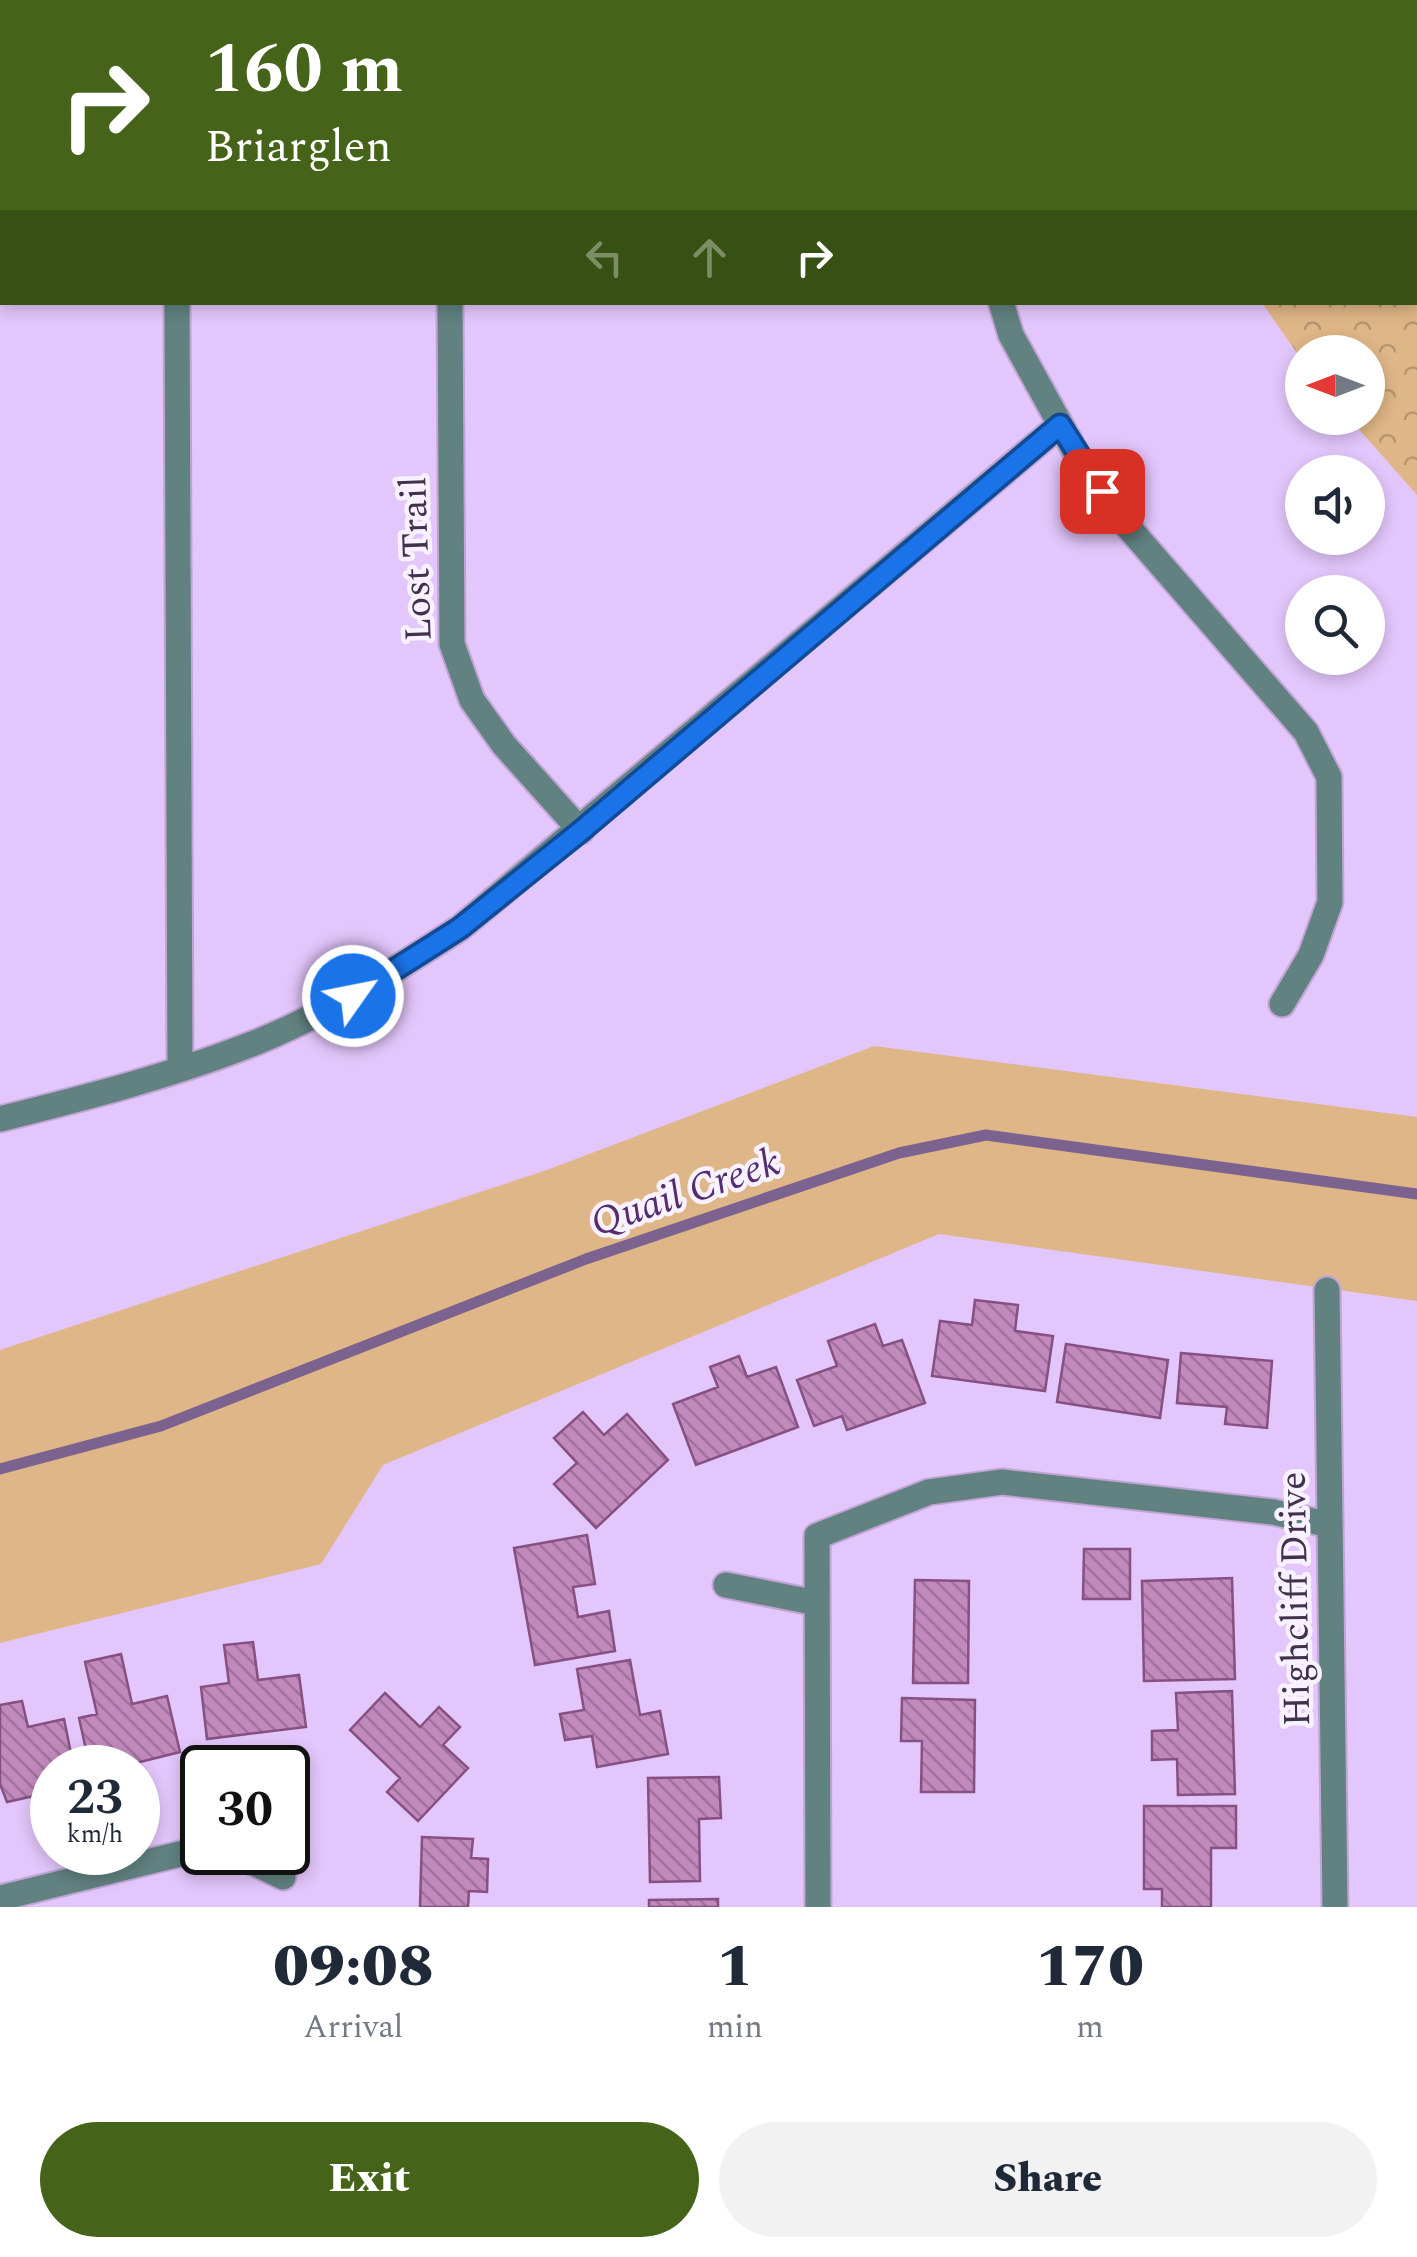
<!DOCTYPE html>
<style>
body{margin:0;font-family:Spectral,serif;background:#f2f2f3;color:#1f2937;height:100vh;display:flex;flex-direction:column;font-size:38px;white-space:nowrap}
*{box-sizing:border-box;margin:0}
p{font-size:32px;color:#747a83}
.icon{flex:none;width:55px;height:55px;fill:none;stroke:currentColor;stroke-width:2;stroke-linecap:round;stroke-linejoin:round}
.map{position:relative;height:1907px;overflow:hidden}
.drawer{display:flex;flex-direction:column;background:#fff;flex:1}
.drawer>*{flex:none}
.hud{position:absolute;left:0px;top:0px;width:1418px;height:305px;box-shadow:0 5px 15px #0003;background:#456419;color:#fff;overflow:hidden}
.needle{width:65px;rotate:270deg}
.controls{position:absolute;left:1285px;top:335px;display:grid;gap:20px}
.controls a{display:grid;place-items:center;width:100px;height:100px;border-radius:50%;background:#fff;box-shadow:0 5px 15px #0003;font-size:50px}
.speed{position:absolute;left:30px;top:1745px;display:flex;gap:20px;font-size:50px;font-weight:700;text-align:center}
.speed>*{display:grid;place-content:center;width:130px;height:130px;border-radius:50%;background:#fff;box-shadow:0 5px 15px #0003;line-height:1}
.speed small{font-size:25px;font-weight:400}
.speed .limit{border:5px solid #111;border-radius:15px;background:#fff;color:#111}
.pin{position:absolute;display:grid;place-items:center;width:85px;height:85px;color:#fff;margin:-42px;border-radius:20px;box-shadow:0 5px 15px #0006}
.me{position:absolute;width:110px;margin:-55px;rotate:57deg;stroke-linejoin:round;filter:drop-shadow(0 0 8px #0008)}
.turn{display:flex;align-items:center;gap:35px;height:210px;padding:0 40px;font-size:45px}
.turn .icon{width:130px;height:130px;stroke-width:2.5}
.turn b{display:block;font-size:70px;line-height:85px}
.lanes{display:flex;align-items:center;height:95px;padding:0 40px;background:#0003;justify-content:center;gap:50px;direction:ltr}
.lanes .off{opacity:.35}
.eta{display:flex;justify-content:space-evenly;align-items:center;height:170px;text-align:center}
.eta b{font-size:60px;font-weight:800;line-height:70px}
.cta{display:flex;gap:20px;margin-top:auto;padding:20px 40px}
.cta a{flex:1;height:115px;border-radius:60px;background:#456419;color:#fff;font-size:40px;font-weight:800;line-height:115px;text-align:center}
.cta a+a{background:#f2f2f3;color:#1f2937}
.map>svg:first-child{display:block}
</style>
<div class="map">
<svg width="1417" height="1907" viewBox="0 0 1417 1907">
<defs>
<pattern id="park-crowns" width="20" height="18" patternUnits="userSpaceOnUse" patternTransform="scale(2.5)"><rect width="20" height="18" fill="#dfb687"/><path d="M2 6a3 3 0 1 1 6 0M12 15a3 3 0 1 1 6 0" fill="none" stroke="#b69571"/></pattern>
<pattern id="building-back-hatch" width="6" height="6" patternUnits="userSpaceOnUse" patternTransform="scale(2.5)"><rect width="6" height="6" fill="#c289bd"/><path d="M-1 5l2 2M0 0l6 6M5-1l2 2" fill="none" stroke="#9f719c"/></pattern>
</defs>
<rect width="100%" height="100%" fill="#e3c6fb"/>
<path fill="#dfb687" d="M874,1046L1417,1117V1301L939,1234L383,1465L321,1564L0,1643V1350L547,1170Z"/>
<path fill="url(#park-crowns)" d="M1192,0H1417V495L1349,418H1368V352H1302V360L1262,303L1415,302V2Z"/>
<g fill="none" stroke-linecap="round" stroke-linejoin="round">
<path stroke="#7c628f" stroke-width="11" d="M0,1469L161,1426L586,1259L899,1153L986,1135L1417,1194"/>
</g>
<path fill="url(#building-back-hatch)" stroke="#865182" stroke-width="2.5" d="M975,1300L1018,1305L1015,1331L1053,1336L1045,1391L932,1376L940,1321L972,1325Z
M875,1324L883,1346L902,1340L925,1403L847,1430L842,1416L814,1426L797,1380L837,1366L828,1341Z
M1066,1344L1168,1360L1160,1418L1057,1402Z
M1181,1353L1272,1361L1267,1428L1225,1424L1227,1407L1177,1403Z
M739,1356L747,1377L776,1367L798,1427L696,1465L673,1404L718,1387L710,1367Z
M583,1412L604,1435L627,1414L668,1460L596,1528L554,1484L577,1463L554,1438Z
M587,1535L595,1584L573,1587L578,1617L609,1611L615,1651L535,1665L514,1548Z
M1084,1549H1130V1599H1083Z
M1232,1578L1235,1679L1144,1681L1142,1581Z
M915,1580L969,1581L968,1683H913Z
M253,1642L258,1680L299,1675L306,1727L207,1739L201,1687L229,1683L224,1645Z
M121,1654L132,1704L167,1696L180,1752L116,1768H90L79,1718L97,1714L85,1662Z
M630,1660L640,1715L660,1711L668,1754L597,1767L592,1736L565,1740L560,1714L584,1710L577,1669Z
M1232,1691L1235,1794L1178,1795L1177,1759L1152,1760V1731L1178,1730L1176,1693Z
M385,1693L420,1727L439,1707L460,1727L443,1745L468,1768L418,1821L387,1792L400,1778L350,1730Z
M902,1698L975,1700L974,1792H921L922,1741H901Z
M22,1701L28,1727L64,1719L74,1768H52V1792L7,1802L0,1784V1705Z
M719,1777L721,1818L699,1819L700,1881L650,1882L648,1778Z
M1144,1806H1236V1848H1211V1907H1162V1889H1144Z
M422,1837L473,1839L471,1858L488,1859L487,1892L469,1891L468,1907H420Z
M718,1899V1907H649V1900Z"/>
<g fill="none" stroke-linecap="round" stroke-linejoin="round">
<g stroke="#bfa5d4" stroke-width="29">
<path id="minor" d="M966,0V2
M178,2V0
M177,302L180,1068
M450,302L452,644L472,700L504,745L581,831
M1001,302L1011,335L1081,462L1123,521L1306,732L1329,777L1330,902L1311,955L1282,1004
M0,1119C84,1098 171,1076 252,1044C326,1015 393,971 460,928L1060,425
M1327,1290L1335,1907
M726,1585L817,1603
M0,1898L184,1853L248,1860L283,1877
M818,1907L817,1536L929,1492L1002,1482L1273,1512L1330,1525"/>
</g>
<use href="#minor" stroke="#618280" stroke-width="25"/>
</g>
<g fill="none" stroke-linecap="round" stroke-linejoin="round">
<g stroke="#114b97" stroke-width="25">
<path id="route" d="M353,996L460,928L581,831L1060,425L1102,491"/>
</g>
<use href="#route" stroke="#1a73e8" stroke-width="18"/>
</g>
<g text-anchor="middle" stroke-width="9" stroke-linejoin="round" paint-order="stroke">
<g font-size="38" fill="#40314c" stroke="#f8f1ff">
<text transform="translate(415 559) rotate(-92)" y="13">Lost Trail</text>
<text transform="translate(1294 1599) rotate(-91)" y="13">Highcliff Drive</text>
</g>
<g font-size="40" font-style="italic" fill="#542d6f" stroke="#f8f1ff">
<text transform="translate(685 1191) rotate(-19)" y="14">Quail Creek</text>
</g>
</g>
</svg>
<div class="controls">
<a><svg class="needle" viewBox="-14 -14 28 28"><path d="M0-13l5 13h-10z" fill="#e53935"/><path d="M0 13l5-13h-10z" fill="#747a83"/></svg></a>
<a><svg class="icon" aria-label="sound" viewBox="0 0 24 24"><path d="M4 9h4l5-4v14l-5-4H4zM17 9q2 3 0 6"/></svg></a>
<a><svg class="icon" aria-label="search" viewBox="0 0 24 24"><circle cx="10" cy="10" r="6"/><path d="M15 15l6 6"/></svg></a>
</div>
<div class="speed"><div>23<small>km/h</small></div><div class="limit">30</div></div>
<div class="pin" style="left:1102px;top:491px;background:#d93025"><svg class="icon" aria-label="arrive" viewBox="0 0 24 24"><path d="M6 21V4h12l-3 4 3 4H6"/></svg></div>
<svg class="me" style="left:353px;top:996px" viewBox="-20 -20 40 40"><circle r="17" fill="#1a73e8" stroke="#fff" stroke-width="3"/><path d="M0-11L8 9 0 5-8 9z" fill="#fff"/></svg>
<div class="hud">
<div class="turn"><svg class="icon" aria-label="right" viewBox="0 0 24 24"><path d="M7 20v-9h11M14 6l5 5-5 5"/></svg><div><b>160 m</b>Briarglen</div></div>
<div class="lanes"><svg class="icon off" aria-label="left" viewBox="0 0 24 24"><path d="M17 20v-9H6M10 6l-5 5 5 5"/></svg><svg class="icon off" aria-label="ahead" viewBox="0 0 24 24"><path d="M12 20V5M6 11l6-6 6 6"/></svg><svg class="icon" aria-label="right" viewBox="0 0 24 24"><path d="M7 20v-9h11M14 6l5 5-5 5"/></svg></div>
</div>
</div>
<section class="drawer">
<div class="eta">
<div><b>09:08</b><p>Arrival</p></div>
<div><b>1</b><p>min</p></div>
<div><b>170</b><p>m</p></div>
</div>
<div class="cta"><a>Exit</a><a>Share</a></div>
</section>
